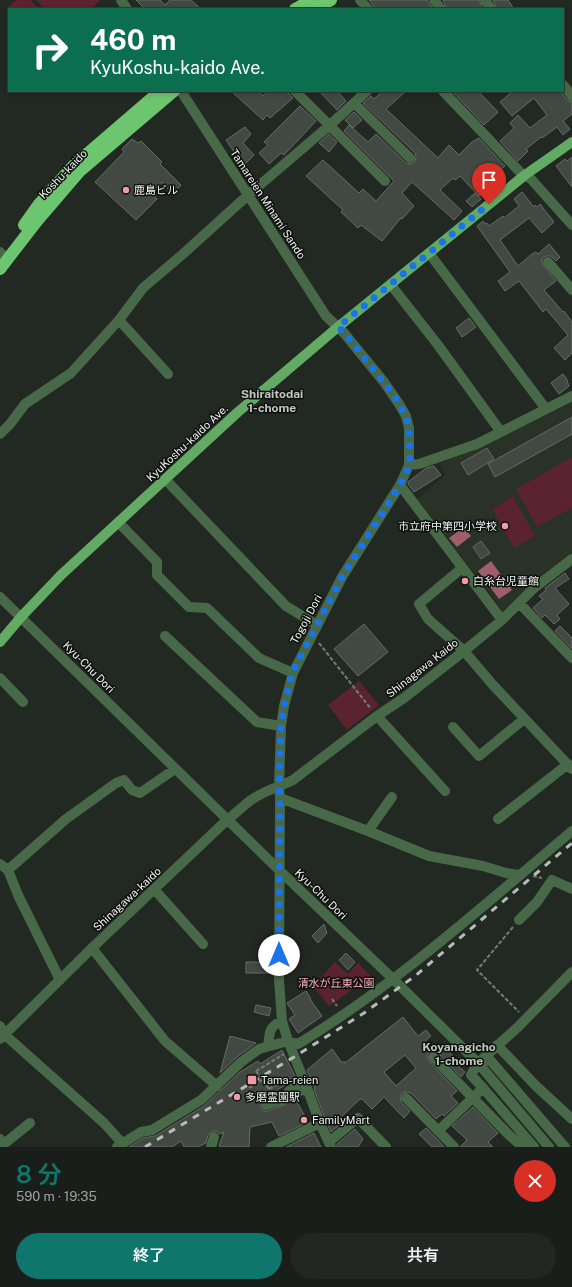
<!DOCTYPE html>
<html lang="ja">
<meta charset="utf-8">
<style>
body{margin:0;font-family:"Public Sans","Noto Sans JP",sans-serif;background:#232723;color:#f1f3f6;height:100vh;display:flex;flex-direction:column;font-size:15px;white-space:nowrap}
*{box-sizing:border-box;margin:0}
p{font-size:13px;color:#9fa2a2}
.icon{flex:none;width:22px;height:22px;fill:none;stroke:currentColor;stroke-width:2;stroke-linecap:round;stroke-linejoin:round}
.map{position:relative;height:1147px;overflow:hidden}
.details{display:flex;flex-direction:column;background:#1a1e1a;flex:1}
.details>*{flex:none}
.banner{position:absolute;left:8px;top:8px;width:556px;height:84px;border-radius:0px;box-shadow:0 2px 6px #0003,0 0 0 1px #383c39;background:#0b6e4f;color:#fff;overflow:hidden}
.pin{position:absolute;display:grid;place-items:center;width:34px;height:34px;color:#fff;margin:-41px -17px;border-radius:50% 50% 50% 0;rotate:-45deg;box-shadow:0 0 4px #0007}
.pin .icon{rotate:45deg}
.me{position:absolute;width:44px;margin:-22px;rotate:0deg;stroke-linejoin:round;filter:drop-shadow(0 0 3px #0008)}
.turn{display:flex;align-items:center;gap:14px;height:84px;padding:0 16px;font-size:18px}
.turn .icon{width:52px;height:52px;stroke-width:2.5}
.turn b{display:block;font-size:28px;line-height:34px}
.round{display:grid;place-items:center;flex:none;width:42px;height:42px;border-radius:21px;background:#232723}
.headline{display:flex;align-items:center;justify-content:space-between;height:68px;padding:0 16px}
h1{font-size:24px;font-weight:600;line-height:30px;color:#0f766e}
.primary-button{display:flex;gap:8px;margin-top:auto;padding:8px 16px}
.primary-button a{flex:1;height:46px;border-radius:24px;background:#0f766e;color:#fff;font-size:16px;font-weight:600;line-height:46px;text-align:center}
.primary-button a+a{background:#232723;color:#f1f3f6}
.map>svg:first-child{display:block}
</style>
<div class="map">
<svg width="572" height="1147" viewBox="0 0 572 1147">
<rect width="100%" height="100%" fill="#222822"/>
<path fill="#283227" d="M572,402V553L541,575L503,611L417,499L445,475L439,463L481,448Z"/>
<path fill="#5b222f" d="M16,0H31L39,9H9V11L7,8Z
M36,0H100L92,9H45Z
M572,457V508L537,527L516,489Z
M513,496L535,536L514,548L492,509Z
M359,681L379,705L347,730L328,705Z
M335,962L348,974L358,963L371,976L329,1006L313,986Z"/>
<path fill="#9f5e6a" d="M464,527L471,536L457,547L449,538Z
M491,561L512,590L499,599L478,571Z"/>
<path fill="#424942" stroke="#646c64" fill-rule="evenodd" d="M136,0H160L165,5L170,0H191L201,9H145Z
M369,0H427L433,9H374L373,5Z
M443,0H479L483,9H474L473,7L470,9H447Z
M493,0H508L514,9H497Z
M231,91H258L263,96L267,91H286L293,98L270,118L267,115L263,120Z
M319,91H337L346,101L337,110Z
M383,91H406L386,109L438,158L449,145L459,155L472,142L479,138L505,166L490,179L493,183L479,196L460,176L455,180L453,178L440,190L462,211L454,220L412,182L402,193L414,206L402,219L401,218L382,241L361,225L358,228L341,212L343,210L306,176L323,160L359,193L363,189L376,201L394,181L344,131L349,125L368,142L376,134L406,163L411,164L415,162L416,157L415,153L363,103L371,96L374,99Z
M452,91H478L498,112L484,125Z
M513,91H560L567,100L572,102V114L563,121L570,129L563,135L557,127L542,138L541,137L526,149L528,151L518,161L500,141L514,128L510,123L518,115L530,128L547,115L534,98L512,116L500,102Z
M300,106L316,121L284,155L281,153L269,164L259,153L268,145L264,142Z
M354,112L362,120L353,128L345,120Z
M245,127L251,134L243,143L254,155L245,164L237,156L226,140Z
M329,134L337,142L329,152L319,143Z
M132,139L138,143L141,141L162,162L160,164L181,185L173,194L162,182L152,194L157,199L136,220L95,182L124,152L122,149Z
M572,157V187L556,166L565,159L567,161Z
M522,192L534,207L535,205L537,207L540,204L554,222L542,233L529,218L500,240L518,266L532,254L536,252L538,254L549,244L560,257L556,261L551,256H546L542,259V263L556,281L544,290L563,312L564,311L572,322V353L565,360L554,348L568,335L546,309L543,312L519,281L505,291L498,281L510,272L477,226L483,221L485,224L487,223L489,226L503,216L504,218L519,206L514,199Z
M475,193L481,199L472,207L466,201Z
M469,318L476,327L462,337L456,328Z
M563,374L568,381H567L569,386L559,394L551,383Z
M572,417V434L495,477L488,464Z
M487,448L494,459L468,475L461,463Z
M434,466L441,475L414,492L408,484V482L426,468Z
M481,541L490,553L481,559L473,547Z
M565,573L569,579L555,588L569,604L557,615L560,619L554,624L545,615L542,618L533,608L543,599L539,596L546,590L545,588Z
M364,624L388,652L358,676L334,649Z
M560,626L572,638V649L555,631Z
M324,924L327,933L318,943L312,936Z
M346,953L355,962L348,970L339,960Z
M246,962H273V973H246Z
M306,991L311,999H310L322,1016L298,1033L289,1019L295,1015L287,1003Z
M256,1005L271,1008L269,1016L254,1012Z
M403,1017L418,1036L426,1030L431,1036L423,1043L430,1051L427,1055V1059L457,1091L451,1096L458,1103L444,1116L442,1114L436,1119L411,1093L407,1092L402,1093L400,1097L401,1102L410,1111L404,1118L384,1097L372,1109L362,1099H360L341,1117L344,1121L331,1132L326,1121L314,1089H315L314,1086L307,1070L332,1049L342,1063L344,1061L345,1063ZM405,1055L416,1068L396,1086L384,1072Z
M230,1036L256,1043L237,1057L220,1073Z
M445,1048L456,1059L453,1062L465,1072L461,1077L439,1054Z
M282,1050L295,1076L287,1081L288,1083L271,1094L272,1096L261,1100L260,1104V1107L264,1111H268L296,1100L308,1122L279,1136L272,1122L250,1127L249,1147H223L219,1146L224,1132L220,1134L216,1131H213L208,1135L206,1143L198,1147H184L181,1141L172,1147H129L143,1138L155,1136L204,1106L240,1072L258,1061L260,1064Z
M473,1107L498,1133L488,1142L493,1147H460L467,1140L452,1126Z
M426,1128L437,1139L444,1147H432L419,1134Z
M355,1129L363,1139L358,1147H337V1144Z
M314,1133L321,1147H286Z"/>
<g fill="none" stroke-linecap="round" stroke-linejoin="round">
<path stroke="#777c77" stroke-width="2" stroke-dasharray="4 2" stroke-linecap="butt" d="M319,643L371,709
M533,876L542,878
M513,927L477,970L519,1012
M332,999L337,1006
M256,1071L284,1054
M249,1088L262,1080
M269,1089L288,1079"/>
<path stroke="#476947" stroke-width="10" d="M121,0L127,9
M360,0L368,9
M434,0L441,9
M485,0L491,9
M563,85L572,96
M181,91L326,316L344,333L384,382L399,404L406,416L409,428V465L400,485L342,577L293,673L284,706L281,726L279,787L280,798L279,980L282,1021L288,1041L307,1088L320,1123L331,1147
M295,91L385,181
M443,91L520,172L531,179L572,225
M354,103L410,158
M0,252L2,254
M429,253L546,409
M548,262L572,290
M391,285L438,345L501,432
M119,320L168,374
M0,434L10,424L25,404L71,373L119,320L143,288L183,254L247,196L330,125L367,91
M409,465L419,464L477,444L572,396
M166,480L286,606L317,625
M400,485L502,620
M119,523L157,562V575L189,607L207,608L259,658L293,673
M462,568L419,604L428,619L464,651L493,685L572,769
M0,597L280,871L392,978L478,1063L549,1147
M520,604L572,658
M165,636L257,722L281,726
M0,678L23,702
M377,716L445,791
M453,727L479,756L524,719
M280,798L368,831L429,856L483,866L506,873L519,875
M498,819L568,764
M368,831L392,797
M0,864L8,870L18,895L60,980
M8,870L66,819L116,783L124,780L132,790L140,793L175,769
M154,889L203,944
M519,920L537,902L552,880L572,889
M92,948L165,1041L217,1086
M0,1026L5,1035L104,1123L122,1143
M0,1039L92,948L227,820C235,814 243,806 251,800C264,791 279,787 293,780L377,716L404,698L464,651L502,620L534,588L572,559
M497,1045L536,1086L572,1119
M268,1046C270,1033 268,1027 282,1021
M433,1057L509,1135L523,1147
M478,1063L490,1060L565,1147
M483,1088L534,1147
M289,1091L296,1087L295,1085L304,1080
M406,1098L454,1147
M266,1105L281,1100L307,1088
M438,1131L483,1088L471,1075L478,1063L518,1027L572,972
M0,1139L4,1144L30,1123
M329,1142L358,1118L386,1147
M117,1147L141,1132L152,1130L201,1100L241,1062L259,1049L288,1041L298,1044C397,984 484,905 572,831
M211,1147L214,1137
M271,1147L320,1123"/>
<path stroke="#63ab65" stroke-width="10" d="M0,642L21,617L61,575L238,412L338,327L525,175L572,142"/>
<path stroke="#6dc570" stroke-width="12" d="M295,9L312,0
M315,9L331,0
M24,225L39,204L74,165L160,91
M0,269L37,221L79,172L174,91"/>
<path stroke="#b7bcb7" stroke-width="3" stroke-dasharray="7 7" stroke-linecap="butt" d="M145,1147L294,1057L364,1013L415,976L572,843"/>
<path stroke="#777c77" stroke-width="2" stroke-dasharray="4 2" stroke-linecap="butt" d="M256,1071L269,1089"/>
</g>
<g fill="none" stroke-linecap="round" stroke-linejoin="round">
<path stroke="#1a73e8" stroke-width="7" stroke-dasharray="0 12.6" d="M279,955L280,798L279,788L281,726L284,706L292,673L342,577L400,485L410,465L409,428L406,416L393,394L344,332L338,327L489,204"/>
</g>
<g fill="#f39aa9" stroke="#0d100d" stroke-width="1.5">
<circle cx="126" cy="190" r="4"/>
<circle cx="505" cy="526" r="4"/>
<circle cx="465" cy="581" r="4"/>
<rect x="247" y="1075" width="10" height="10" rx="2"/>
<circle cx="237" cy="1097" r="4"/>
<circle cx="304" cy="1120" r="4"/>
</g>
<g text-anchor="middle" stroke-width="3" stroke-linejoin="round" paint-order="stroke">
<g font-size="11" fill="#eff3ef" stroke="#0d100d">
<text transform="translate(63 174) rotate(-46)" y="4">Koshu-kaido</text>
<text transform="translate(268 204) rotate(57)" y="4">Tamareien Minami Sando</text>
<text transform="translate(187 443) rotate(-43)" y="4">KyuKoshu-kaido Ave.</text>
<text transform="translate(306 619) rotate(-62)" y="4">Togoji Dori</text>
<text transform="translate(89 667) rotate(45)" y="4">Kyu-Chu Dori</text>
<text transform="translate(422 668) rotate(-38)" y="4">Shinagawa Kaido</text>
<text transform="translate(321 894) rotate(44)" y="4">Kyu-Chu Dori</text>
<text transform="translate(127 899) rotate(-43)" y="4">Shinagawa-kaido</text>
</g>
<g font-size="11" fill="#eff3ef" stroke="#0d100d" text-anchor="start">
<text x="134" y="194">鹿島ビル</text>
<text x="497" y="530" text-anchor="end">市立府中第四小学校</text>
<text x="473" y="585">白糸台児童館</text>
<text x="261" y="1084">Tama-reien</text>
<text x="245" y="1101">多磨霊園駅</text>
<text x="312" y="1124">FamilyMart</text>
</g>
<g font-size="11" fill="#f9abb8" stroke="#0d100d">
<text x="336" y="987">清水が丘東公園</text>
</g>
<g font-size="12" font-weight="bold" fill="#c1c9c0" stroke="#0d100d">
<text x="272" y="398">Shiraitodai<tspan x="272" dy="14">1-chome</tspan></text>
<text x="459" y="1051">Koyanagicho<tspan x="459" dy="14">1-chome</tspan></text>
</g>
</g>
</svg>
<div class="pin" style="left:489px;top:204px;background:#d93025"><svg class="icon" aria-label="arrive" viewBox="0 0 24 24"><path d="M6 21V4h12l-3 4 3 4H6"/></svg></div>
<svg class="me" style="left:279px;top:955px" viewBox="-20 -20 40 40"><circle r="19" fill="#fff"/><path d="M0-13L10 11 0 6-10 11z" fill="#1a73e8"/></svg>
<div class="banner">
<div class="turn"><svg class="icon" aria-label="right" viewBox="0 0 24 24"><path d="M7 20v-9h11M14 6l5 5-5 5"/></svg><div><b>460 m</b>KyuKoshu-kaido Ave.</div></div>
</div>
</div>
<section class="details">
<div class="headline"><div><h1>8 分</h1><p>590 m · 19:35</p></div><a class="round" style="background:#d93025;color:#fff"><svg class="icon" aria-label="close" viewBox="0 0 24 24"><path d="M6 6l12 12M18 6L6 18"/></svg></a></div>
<div class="primary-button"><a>終了</a><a>共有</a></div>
</section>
